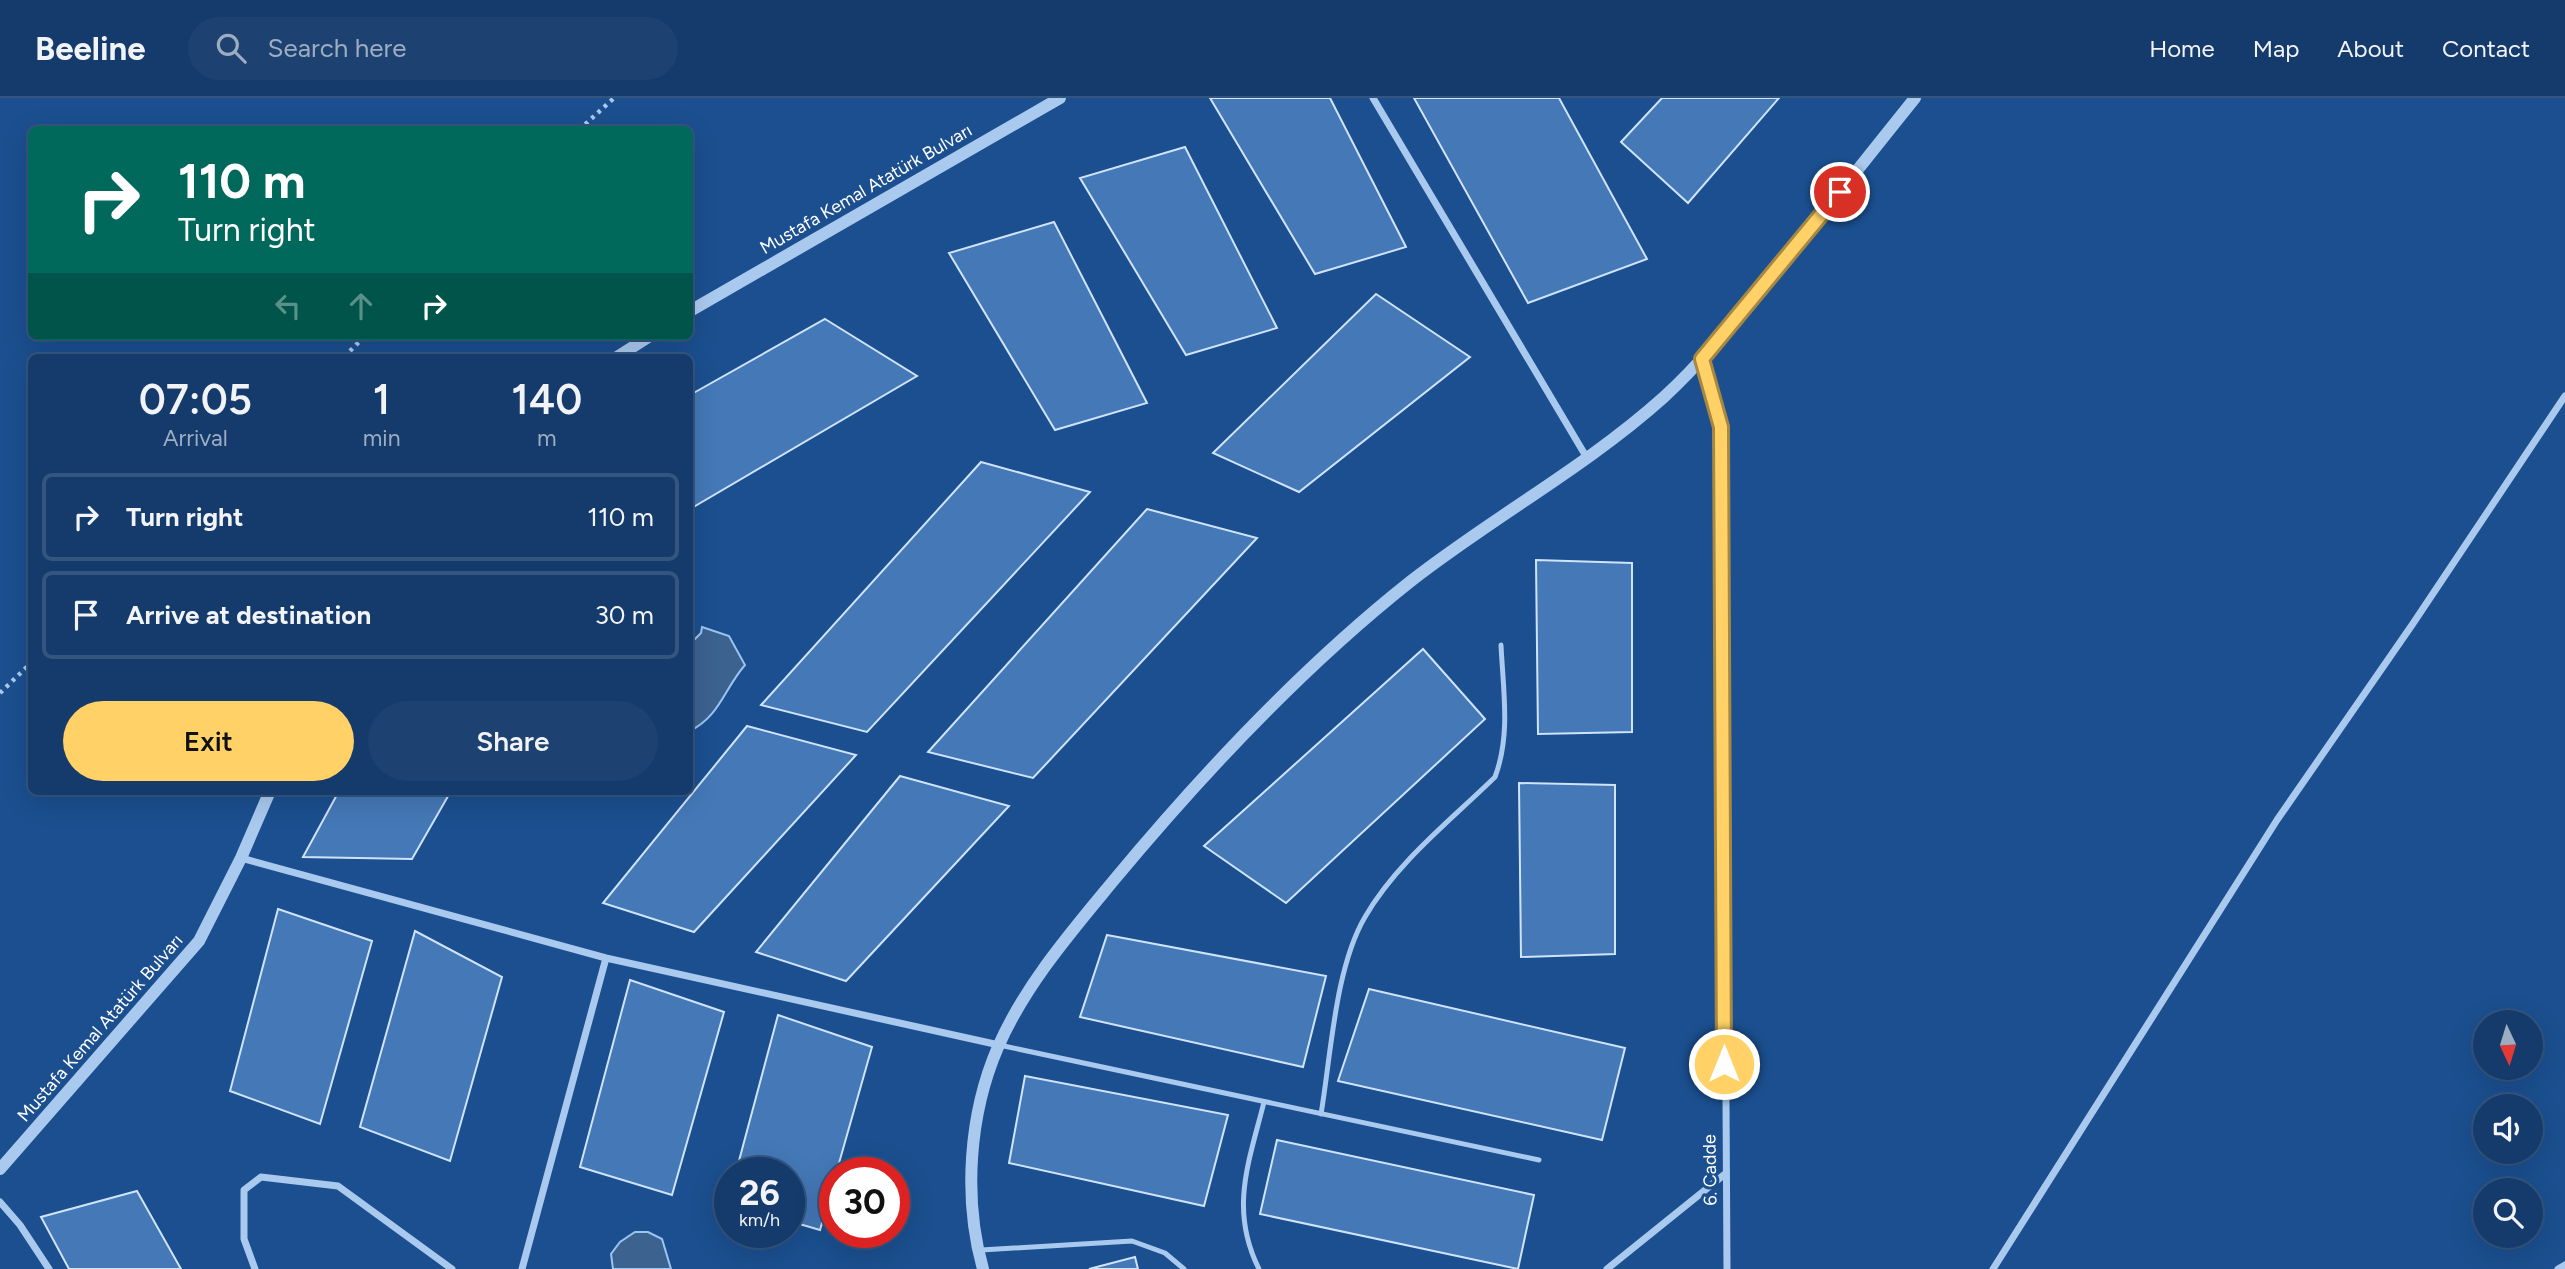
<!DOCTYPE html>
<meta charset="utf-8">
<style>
body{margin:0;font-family:Figtree,sans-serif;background:#1d4271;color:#f1f3f6;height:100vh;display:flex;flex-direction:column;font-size:26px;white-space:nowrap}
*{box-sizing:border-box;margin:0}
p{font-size:23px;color:#9dadc1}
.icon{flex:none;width:38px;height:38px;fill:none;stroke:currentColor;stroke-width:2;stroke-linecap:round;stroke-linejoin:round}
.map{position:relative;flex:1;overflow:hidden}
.sheet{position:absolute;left:28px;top:256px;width:665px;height:441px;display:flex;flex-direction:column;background:#143b6b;border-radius:10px;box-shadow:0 7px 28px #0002,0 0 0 2px #33557e}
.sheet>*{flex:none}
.hud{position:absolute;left:28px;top:28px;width:665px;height:214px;border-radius:10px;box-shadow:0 7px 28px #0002,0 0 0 2px #33557e;background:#00695c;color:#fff;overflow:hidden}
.needle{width:46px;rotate:176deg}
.controls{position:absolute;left:2473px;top:912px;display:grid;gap:14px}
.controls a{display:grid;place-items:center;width:70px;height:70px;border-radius:50%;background:#143b6b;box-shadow:0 7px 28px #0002,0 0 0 2px #33557e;font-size:35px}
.speed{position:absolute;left:714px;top:1059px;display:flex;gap:14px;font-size:35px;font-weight:700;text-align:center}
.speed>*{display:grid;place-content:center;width:91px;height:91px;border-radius:50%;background:#143b6b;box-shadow:0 7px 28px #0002,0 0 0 2px #33557e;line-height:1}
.speed small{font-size:18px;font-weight:400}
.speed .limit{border:10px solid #d22;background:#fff;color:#111}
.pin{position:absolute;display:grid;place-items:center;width:60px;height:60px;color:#fff;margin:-30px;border:4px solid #fff;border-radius:50%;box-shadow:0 2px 7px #0007}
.me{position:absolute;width:77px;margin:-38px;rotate:0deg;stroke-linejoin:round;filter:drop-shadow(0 0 5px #0008)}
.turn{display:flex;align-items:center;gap:24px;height:147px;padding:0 35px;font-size:32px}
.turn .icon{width:91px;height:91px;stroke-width:2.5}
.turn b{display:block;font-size:49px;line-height:60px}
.lanes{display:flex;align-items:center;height:66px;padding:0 35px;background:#0003;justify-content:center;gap:35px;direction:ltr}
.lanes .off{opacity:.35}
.eta{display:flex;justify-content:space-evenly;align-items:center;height:119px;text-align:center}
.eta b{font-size:42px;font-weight:600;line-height:49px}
.primary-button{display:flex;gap:14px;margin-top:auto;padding:14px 35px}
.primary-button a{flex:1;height:80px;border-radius:42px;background:#ffd166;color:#111;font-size:28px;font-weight:600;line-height:80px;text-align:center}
.primary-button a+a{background:#1d4271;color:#f1f3f6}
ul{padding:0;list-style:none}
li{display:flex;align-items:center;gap:21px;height:88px;margin:0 14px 10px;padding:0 21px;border:4px solid #33557e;border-radius:10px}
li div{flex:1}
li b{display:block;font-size:26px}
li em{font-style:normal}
header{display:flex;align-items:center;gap:42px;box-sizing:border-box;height:98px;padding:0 35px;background:#143b6b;border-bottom:2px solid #33557e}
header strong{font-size:33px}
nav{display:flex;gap:38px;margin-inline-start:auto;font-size:24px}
.search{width:490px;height:63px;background:#1d4271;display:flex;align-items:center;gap:18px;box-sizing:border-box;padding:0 24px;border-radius:38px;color:#9dadc1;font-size:26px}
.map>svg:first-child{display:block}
</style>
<header>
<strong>Beeline</strong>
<div class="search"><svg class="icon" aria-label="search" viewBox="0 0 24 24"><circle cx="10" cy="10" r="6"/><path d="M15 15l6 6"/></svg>Search here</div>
<nav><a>Home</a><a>Map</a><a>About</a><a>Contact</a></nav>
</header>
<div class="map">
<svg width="2565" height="1171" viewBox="0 0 2565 1171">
<rect width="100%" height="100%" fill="#1b4f8f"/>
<path fill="#3c6290" stroke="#9cc4f0" stroke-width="2" d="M702,529L729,538L745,567C724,591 720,618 690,633V546L701,535Z
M635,1134H648L662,1141L671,1171H613L611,1156L620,1144Z"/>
<path fill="#4478b7" stroke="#cfe3fa" stroke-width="2" d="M1210,0H1330L1406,149L1315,176Z
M1414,0H1559L1647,161L1528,205Z
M1662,0H1779L1688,105L1621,44Z
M1185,49L1277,230L1186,257L1080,80Z
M1054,124L1147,305L1055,332L949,155Z
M1376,196L1470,259L1299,394L1213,355Z
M825,221L917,278L690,411V297Z
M981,364L1090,394L867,634L761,607Z
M1147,411L1257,440L1033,680L928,654Z
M1536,462L1632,465V634L1538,636Z
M1423,551L1485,621L1286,805L1204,748Z
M747,628L856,657L694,834L603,805Z
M900,678L1009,708L846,883L756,854Z
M1519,685L1615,687V856L1521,859Z
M339,693H451L412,761L303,759Z
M278,811L372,843L320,1026L230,993Z
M415,833L502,879L450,1063L360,1029Z
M1107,837L1326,878L1303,969L1080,919Z
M630,882L724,914L672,1097L580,1069Z
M1369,891L1625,950L1602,1042L1338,983Z
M778,917L872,949L820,1132L789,1123V1074H736Z
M1025,978L1228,1017L1204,1108L1009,1065Z
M1277,1042L1534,1097L1518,1171L1260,1116Z
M137,1093L181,1171H69L41,1119Z
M1135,1159L1138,1171H1089Z"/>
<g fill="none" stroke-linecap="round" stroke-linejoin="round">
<path stroke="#a9c9ee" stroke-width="4.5" stroke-dasharray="3.5 5" stroke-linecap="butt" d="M579,32L614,0
M344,259L365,238
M0,595L32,564"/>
<path stroke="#a9c9ee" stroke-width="5" d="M999,947L1539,1062
M1321,1016C1331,957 1335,870 1365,819C1396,765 1451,722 1495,679C1511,637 1503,591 1501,547
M981,1152L1132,1143L1165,1155L1184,1171
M1259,1171C1229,1111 1249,1064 1264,1004"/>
<path stroke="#a9c9ee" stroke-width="7" d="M1373,0L1587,360
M1702,261L1722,329L1727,1171
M241,760L606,860L999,947
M0,1104L20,1127L49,1171
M255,1171L244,1141V1092L261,1079L338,1088L452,1171
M522,1171L606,860
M1607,1171L1725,1076
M1993,1171L2277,722L2412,527L2565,298
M2558,1171L2565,1167"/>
<path stroke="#a9c9ee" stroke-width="12" d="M690,213L1060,0
M617,259L650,238
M0,1071L199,843L241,760L270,693
M983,1171C963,1100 969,1016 998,949C1025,887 1071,834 1114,782C1203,675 1301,570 1411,483C1493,419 1586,369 1664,299C1702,264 1735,223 1768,183C1818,122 1866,61 1915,0"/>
</g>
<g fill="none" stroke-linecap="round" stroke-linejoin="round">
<g stroke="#a68842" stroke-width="18">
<path id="route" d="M1724,966L1721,329L1702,261L1840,94"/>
</g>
<use href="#route" stroke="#ffd166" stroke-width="12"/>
</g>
<g text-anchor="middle" stroke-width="6" stroke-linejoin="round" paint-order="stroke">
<g font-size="18" fill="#fff" stroke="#1b4f8f">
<text transform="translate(866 91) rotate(-30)" y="6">Mustafa Kemal Atatürk Bulvarı</text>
<text transform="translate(100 930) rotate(-49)" y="6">Mustafa Kemal Atatürk Bulvarı</text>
<text transform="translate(1710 1072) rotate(-91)" y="6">6. Cadde</text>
</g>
</g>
</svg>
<div class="controls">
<a><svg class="needle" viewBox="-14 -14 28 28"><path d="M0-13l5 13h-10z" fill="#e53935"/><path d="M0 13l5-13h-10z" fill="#9dadc1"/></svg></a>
<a><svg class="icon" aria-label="sound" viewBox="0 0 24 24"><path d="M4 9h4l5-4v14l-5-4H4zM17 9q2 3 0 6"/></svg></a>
<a><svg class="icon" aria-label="search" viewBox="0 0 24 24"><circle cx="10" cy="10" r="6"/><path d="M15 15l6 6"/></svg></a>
</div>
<div class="speed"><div>26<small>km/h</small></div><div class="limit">30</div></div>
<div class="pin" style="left:1840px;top:94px;background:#d93025"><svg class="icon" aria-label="arrive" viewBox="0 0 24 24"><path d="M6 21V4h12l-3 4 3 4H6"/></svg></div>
<svg class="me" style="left:1724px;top:966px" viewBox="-20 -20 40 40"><circle r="17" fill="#ffd166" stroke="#fff" stroke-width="3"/><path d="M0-11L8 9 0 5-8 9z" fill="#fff"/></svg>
<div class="hud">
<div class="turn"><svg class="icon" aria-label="right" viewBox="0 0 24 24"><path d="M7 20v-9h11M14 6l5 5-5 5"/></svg><div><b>110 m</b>Turn right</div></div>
<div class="lanes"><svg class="icon off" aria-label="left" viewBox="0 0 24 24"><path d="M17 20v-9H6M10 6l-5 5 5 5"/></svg><svg class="icon off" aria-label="ahead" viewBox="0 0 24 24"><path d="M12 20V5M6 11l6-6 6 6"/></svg><svg class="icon" aria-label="right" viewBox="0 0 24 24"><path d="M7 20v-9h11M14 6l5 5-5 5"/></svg></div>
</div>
<section class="sheet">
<div class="eta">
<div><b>07:05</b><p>Arrival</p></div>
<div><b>1</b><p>min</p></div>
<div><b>140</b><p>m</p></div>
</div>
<ul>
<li><svg class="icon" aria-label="right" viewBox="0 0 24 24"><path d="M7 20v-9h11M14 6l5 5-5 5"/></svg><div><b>Turn right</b></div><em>110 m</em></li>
<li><svg class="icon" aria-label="arrive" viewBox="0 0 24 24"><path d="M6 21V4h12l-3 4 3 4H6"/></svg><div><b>Arrive at destination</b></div><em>30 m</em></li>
</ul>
<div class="primary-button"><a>Exit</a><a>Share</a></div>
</section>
</div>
